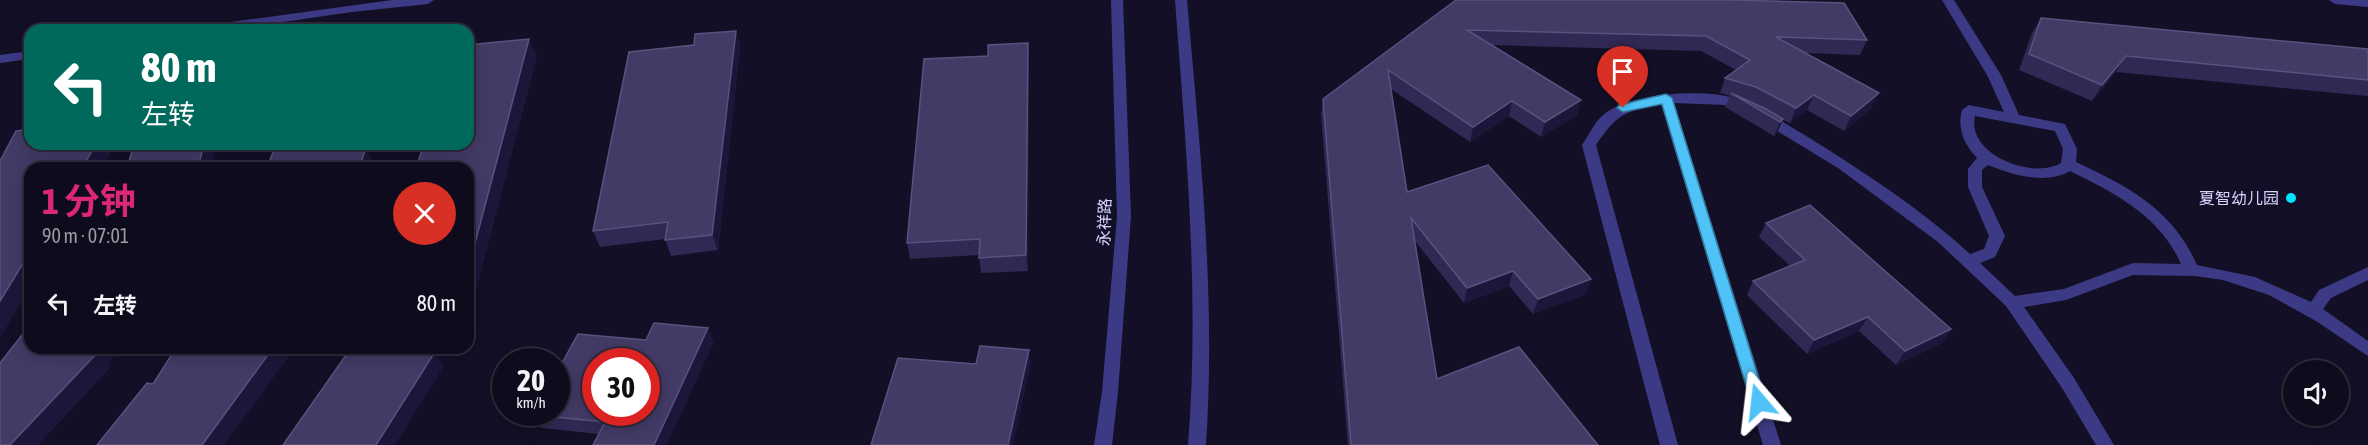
<!DOCTYPE html>
<html lang="zh">
<meta charset="utf-8">
<style>
body{margin:0;font-family:"Asap Condensed","Noto Sans SC",sans-serif;background:#171425;color:#f1f3f6;height:100vh;display:flex;flex-direction:column;font-size:22px;white-space:nowrap}
*{box-sizing:border-box;margin:0}
p{font-size:20px;color:#9b9ba3}
.icon{flex:none;width:33px;height:33px;fill:none;stroke:currentColor;stroke-width:2;stroke-linecap:round;stroke-linejoin:round}
.map{position:relative;flex:1;overflow:hidden}
.drawer{position:absolute;left:24px;top:162px;width:450px;height:192px;display:flex;flex-direction:column;background:#0e0b1c;border-radius:18px;box-shadow:0 3px 15px #0003,0 0 0 2px #2e2b3b}
.drawer>*{flex:none}
.hud{position:absolute;left:24px;top:24px;width:450px;height:126px;border-radius:18px;box-shadow:0 3px 15px #0003,0 0 0 2px #2e2b3b;background:#00695c;color:#fff;overflow:hidden}
.tools{position:absolute;left:2283px;top:360px;display:grid;gap:12px}
.tools a{display:grid;place-items:center;width:66px;height:66px;border-radius:50%;background:#0e0b1c;box-shadow:0 3px 15px #0003,0 0 0 2px #2e2b3b;font-size:30px}
.speed{position:absolute;left:492px;top:348px;display:flex;gap:12px;font-size:30px;font-weight:700;text-align:center}
.speed>*{display:grid;place-content:center;width:78px;height:78px;border-radius:50%;background:#0e0b1c;box-shadow:0 3px 15px #0003,0 0 0 2px #2e2b3b;line-height:1}
.speed small{font-size:15px;font-weight:400}
.speed .limit{border:9px solid #d22;background:#fff;color:#111}
.pin{position:absolute;display:grid;place-items:center;width:51px;height:51px;color:#fff;margin:-62px -26px;border-radius:50% 50% 50% 0;rotate:-45deg;box-shadow:0 0 6px #0007}
.pin .icon{rotate:45deg}
.me{position:absolute;width:66px;margin:-33px;rotate:343deg;stroke-linejoin:round;filter:drop-shadow(0 0 4px #0008)}
.turn{display:flex;align-items:center;gap:21px;height:126px;padding:0 18px;font-size:27px}
.turn .icon{width:78px;height:78px;stroke-width:2.5}
.turn b{display:block;font-size:42px;line-height:51px}
.round{display:grid;place-items:center;flex:none;width:63px;height:63px;border-radius:32px;background:#171425}
.headline{display:flex;align-items:center;justify-content:space-between;height:102px;padding:0 18px}
h1{font-size:36px;font-weight:700;line-height:45px;color:#db2777}
ul{padding:0;list-style:none}
li{display:flex;align-items:center;gap:18px;height:78px;padding:0 18px}
li div{flex:1}
li b{display:block;font-size:22px}
li em{font-style:normal}
.map>svg:first-child{display:block}
</style>
<div class="map">
<svg width="2368" height="445" viewBox="0 0 2368 445">
<rect width="100%" height="100%" fill="#130f26"/>
<g fill="none" stroke-linecap="round" stroke-linejoin="round">
<path fill="#3d3a85" fill-rule="evenodd" d="M392,0H434L428,4L352,12L229,30H196L202,26Z
M1111,0H1123L1131,216L1118,392L1112,445H1094L1102,392L1117,216Z
M1175,0H1187C1200,148 1216,297 1206,445H1188C1200,297 1186,148 1175,0Z
M1942,0H1954L2001,75L2019,115L2065,124L2077,149L2076,162C2129,187 2172,209 2197,265L2255,277L2311,302L2319,290L2368,267V280L2331,298L2323,309L2368,341V356L2316,321L2269,295L2223,280L2195,276L2133,275L2066,300L2024,307L2074,378L2114,445H2096L2062,388L2006,306L1938,242L1838,168L1761,121L1726,105L1674,103L1781,445H1763L1661,104C1624,112 1618,113 1596,145L1678,445H1660L1582,145L1584,142C1590,133 1595,122 1602,116C1626,93 1700,89 1730,97C1756,104 1781,121 1803,134C1861,170 1920,208 1970,254L1984,249L1989,236L1968,187V169L1977,158C1964,144 1957,129 1962,110L1969,105L2004,112L1987,75ZM1975,116L2055,131L2063,149L2061,163C2033,180 1966,155 1975,116ZM1988,165C2012,175 2046,185 2070,171C2115,193 2160,216 2181,264L2133,263L2064,289L2015,296L1980,263L1995,257L2005,236L1982,187V170Z
M2329,0H2368V7L2335,4Z
M30,51V59L0,63V55Z"/>
</g>
<path fill="#312854" d="M1456,0L1867,40L1860,55L1805,53L1872,108L1844,131L1807,110L1790,123L1783,120L1777,133L1774,136L1725,107L1730,96L1720,93L1725,78L1736,70L1701,51L1493,45L1581,100L1577,115L1541,137L1509,116L1470,142L1391,89L1407,192L1591,279L1586,294L1533,314L1509,286L1464,303L1415,241L1437,379L1598,445H1348L1321,114L1323,99Z
M2041,18L2368,49V96L2116,72L2092,101L2019,70L2032,33Z
M736,31L740,46L718,250L671,256L665,239L600,247L593,231L694,45Z
M1028,43L1029,59L1028,271L981,273L979,255L910,259L907,243L988,56Z
M537,55L473,301L468,302V168Z
M1766,223L1951,329L1942,343L1896,365L1859,331L1807,354L1747,295L1753,281L1790,266L1759,237Z
M646,340L714,342L599,434L542,428L534,415Z"/>
<path fill="#1d163a" d="M736,31L740,46L718,250L712,235Z
M529,39L537,55L473,301L468,293V270Z
M1028,43L1029,59L1028,271L1026,255Z
M2126,56L2116,72L2092,101L2102,85Z
M1879,93L1872,108L1844,131L1851,116Z
M1814,95L1807,110L1790,123L1796,108Z
M1581,100L1577,115L1541,137L1545,122Z
M1512,101L1509,116L1470,142L1473,127Z
M1783,119L1777,133L1774,136L1780,122Z
M93,144H106L112,151L102,168H82Z
M204,144H217L211,168H198Z
M358,144H368L367,151L374,162L373,168H359Z
M30,252V288L0,338V301Z
M1513,271L1509,286L1464,303L1467,288Z
M1591,279L1586,294L1533,314L1538,299Z
M1868,317L1859,331L1807,354L1814,340Z
M708,328L714,342L667,445H654Z
M1951,329L1942,343L1896,365L1905,351Z
M98,348H120L109,364L112,366L38,445H10Z
M273,348H289L292,352L224,445H202Z
M1029,350L1031,364L1013,445H1008Z
M435,352L444,366L395,445H376Z"/>
<path fill="#433a66" stroke="#5a527e" stroke-width="1.5" fill-rule="evenodd" d="M1456,0H1735L1844,3L1867,40L1776,37L1879,93L1851,116L1814,95L1796,108L1756,87L1725,78L1750,60L1706,36L1467,30L1581,100L1545,122L1512,101L1473,127L1388,70L1407,192L1488,165L1591,279L1538,299L1513,271L1467,288L1411,218L1437,379L1519,347L1598,445H1452V444V445H1351L1323,99Z
M2041,18L2368,49V80L2126,56L2102,85L2029,54Z
M736,31L712,235L665,240L668,222L593,231L629,52L694,45L695,34Z
M529,39L468,270V168H416L424,144H468V45Z
M1028,43L1026,255L979,258L980,239L907,243L924,59L988,56V45Z
M1731,93L1766,109L1783,119L1780,122Z
M30,129V144H96L82,168H30V252L0,301V161L16,131Z
M134,144H204L198,168H127Z
M276,144H358V149L366,148L359,168H267Z
M1810,205L1951,329L1905,351L1868,317L1814,340L1753,281L1805,260L1766,223Z
M654,323L708,328L654,445H593L605,422L534,415L535,412H556V374L578,334L646,340ZM596,362H646V412H596Z
M30,325V348H98L95,352H98L10,445H0V363Z
M980,346L1029,350L1008,445H871L898,358L976,364Z
M176,348H273L202,445H97L147,383L153,384Z
M351,348H388L435,352L376,445H283Z"/>
<path fill="#4fc3f7" stroke="#337fa1" stroke-width="1.5" d="M1666,94L1672,98L1766,402L1764,406L1759,408L1753,406L1751,402L1662,104L1623,112L1617,108L1619,105Z"/>
<circle fill="#00e5ff" stroke="#130f26" stroke-width="2" cx="2291" cy="198" r="6"/>
<g text-anchor="middle" stroke-width="6" stroke-linejoin="round" paint-order="stroke">
<g font-size="16" fill="#d9d4ff" stroke="#130f26" text-anchor="end">
<text x="2279" y="204">夏智幼儿园</text>
</g>
<g font-size="16" fill="#d9d4ff" stroke="#130f26">
<text transform="translate(1104 222) rotate(-88)" y="6">永祥路</text>
</g>
</g>
</svg>
<div class="tools">
<a><svg class="icon" aria-label="sound" viewBox="0 0 24 24"><path d="M4 9h4l5-4v14l-5-4H4zM17 9q2 3 0 6"/></svg></a>
</div>
<div class="speed"><div>20<small>km/h</small></div><div class="limit">30</div></div>
<div class="pin" style="left:1623px;top:108px;background:#d93025"><svg class="icon" aria-label="arrive" viewBox="0 0 24 24"><path d="M6 21V4h12l-3 4 3 4H6"/></svg></div>
<svg class="me" style="left:1759px;top:402px" viewBox="-20 -20 40 40"><path d="M0-17L14 15 0 8-14 15z" fill="#4fc3f7" stroke="#fff" stroke-width="4"/></svg>
<div class="hud">
<div class="turn"><svg class="icon" aria-label="left" viewBox="0 0 24 24"><path d="M17 20v-9H6M10 6l-5 5 5 5"/></svg><div><b>80 m</b>左转</div></div>
</div>
<section class="drawer">
<div class="headline"><div><h1>1 分钟</h1><p>90 m · 07:01</p></div><a class="round" style="background:#d93025;color:#fff"><svg class="icon" aria-label="close" viewBox="0 0 24 24"><path d="M6 6l12 12M18 6L6 18"/></svg></a></div>
<ul>
<li><svg class="icon" aria-label="left" viewBox="0 0 24 24"><path d="M17 20v-9H6M10 6l-5 5 5 5"/></svg><div><b>左转</b></div><em>80 m</em></li>
</ul>
</section>
</div>
